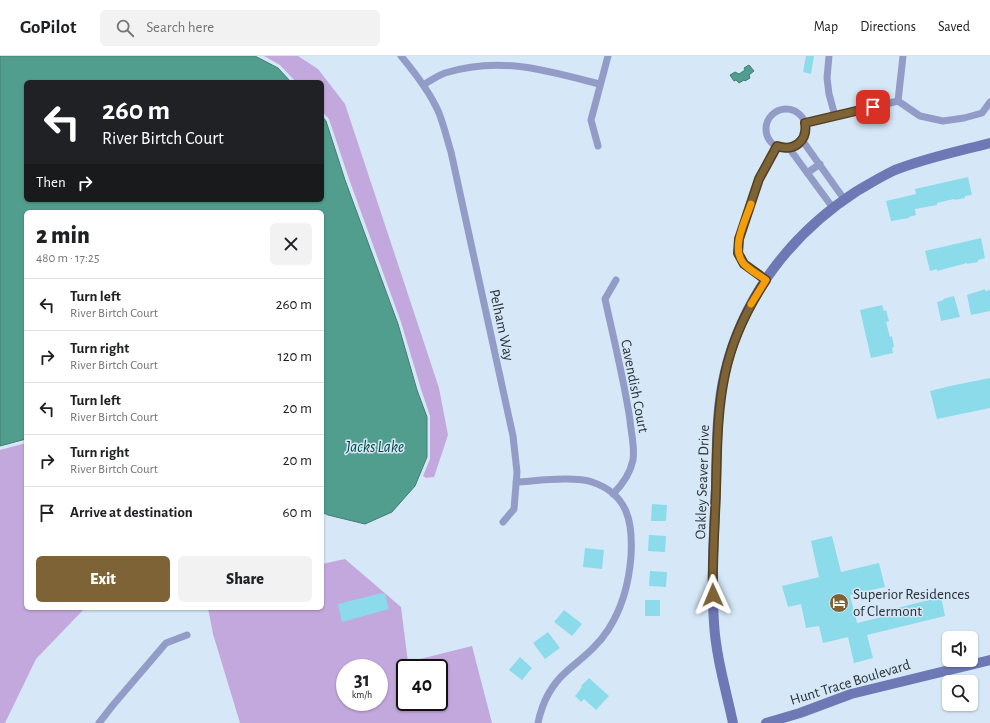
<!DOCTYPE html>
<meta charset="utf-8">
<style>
body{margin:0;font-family:"Alegreya Sans",sans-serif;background:#f2f2f2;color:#202124;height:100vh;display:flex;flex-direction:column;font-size:15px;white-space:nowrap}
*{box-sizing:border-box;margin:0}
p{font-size:13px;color:#757577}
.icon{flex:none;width:22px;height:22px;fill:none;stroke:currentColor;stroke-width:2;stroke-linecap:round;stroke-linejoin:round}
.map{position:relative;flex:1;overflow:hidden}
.panel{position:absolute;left:24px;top:154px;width:300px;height:400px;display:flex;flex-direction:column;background:#fff;border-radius:6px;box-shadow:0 1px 3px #0004}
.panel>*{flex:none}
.hud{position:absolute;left:24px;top:24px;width:300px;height:122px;border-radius:6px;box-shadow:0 1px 3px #0004;background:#202124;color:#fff;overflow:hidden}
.fabs{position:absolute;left:942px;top:575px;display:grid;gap:8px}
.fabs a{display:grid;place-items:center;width:36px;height:36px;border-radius:6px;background:#fff;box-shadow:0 1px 3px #0004;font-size:20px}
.speed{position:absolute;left:336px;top:603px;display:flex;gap:8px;font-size:20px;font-weight:700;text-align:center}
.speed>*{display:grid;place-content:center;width:52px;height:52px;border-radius:50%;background:#fff;box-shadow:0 1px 3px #0004;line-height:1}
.speed small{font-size:10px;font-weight:400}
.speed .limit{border:2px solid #111;border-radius:6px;background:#fff;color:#111}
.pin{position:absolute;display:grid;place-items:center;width:34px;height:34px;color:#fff;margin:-17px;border-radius:8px;box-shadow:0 2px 6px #0006}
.me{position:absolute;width:44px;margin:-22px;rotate:359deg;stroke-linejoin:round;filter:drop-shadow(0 0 3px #0008)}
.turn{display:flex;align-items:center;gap:14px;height:84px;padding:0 12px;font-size:18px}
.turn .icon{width:52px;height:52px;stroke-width:2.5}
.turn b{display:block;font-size:28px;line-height:34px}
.then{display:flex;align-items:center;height:38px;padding:0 12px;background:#0003;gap:8px;font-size:15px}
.round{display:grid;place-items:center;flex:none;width:42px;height:42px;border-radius:6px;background:#f2f2f2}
.head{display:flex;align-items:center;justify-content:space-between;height:68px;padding:0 12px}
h1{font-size:24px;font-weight:800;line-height:30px}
.primary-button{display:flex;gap:8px;margin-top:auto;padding:8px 12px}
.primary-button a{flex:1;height:46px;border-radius:6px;background:#7d6335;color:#fff;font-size:16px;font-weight:800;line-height:46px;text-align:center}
.primary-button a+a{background:#f2f2f2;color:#202124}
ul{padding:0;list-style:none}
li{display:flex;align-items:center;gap:12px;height:52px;padding:0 12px;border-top:1px solid #e0e0e0}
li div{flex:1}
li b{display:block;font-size:15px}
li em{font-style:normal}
header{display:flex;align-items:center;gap:24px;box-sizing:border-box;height:56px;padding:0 20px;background:#fff;border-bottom:1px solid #e0e0e0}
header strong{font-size:19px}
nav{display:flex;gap:22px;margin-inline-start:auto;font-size:14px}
.search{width:280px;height:36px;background:#f2f2f2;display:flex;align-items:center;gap:10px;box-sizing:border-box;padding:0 14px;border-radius:6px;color:#757577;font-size:15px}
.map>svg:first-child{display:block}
</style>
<header>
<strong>GoPilot</strong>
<div class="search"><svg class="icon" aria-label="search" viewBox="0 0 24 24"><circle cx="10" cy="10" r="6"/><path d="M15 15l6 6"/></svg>Search here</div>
<nav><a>Map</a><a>Directions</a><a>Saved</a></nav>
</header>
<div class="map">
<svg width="990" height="667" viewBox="0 0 990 667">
<rect width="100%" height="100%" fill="#d6e8f7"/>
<path fill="#c3a8dd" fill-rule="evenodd" d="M264,0H298L318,13L345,48L439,332L448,379L434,421L426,422L423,420L430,403V360L421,333L401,266L349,123L329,63L322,55V26H296L280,9Z
M26,387V552H85L36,603L5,667H0V394Z
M345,503L401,551L408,606L472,590L492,667H240L213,578L208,552H322V508ZM345,612H379V646H345ZM405,612H439V646H405Z"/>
<path fill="#519e8e" stroke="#457d74" d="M0,0H255L278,12L291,26H26V144H322V60L326,65L345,124L398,268L417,334L427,361V401L415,430L392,456L365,468L328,459L322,456V156H26V383L0,390Z
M749,9L754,15L749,19L750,22L745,25L744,24L739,27L736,24L734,25L730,19L735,16L739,18L745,14L744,12Z"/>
<path fill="#8cdbea" d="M806,0H814L811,18L803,16Z
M968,121L972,139L965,140V142L955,144L954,143L937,147V149L915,153L916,159L909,161V162L891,165L886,145L916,138L915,133Z
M981,182L985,202L978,204V206L967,208V207L937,215V213L930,215L925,195Z
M985,233V235L990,234V255L971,259L967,239Z
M954,240L960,261L941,265L937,246L944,244L943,243Z
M882,249L884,255L886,254L889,265L886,266L890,281L892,280L894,291L892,292L893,297L871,302L860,254Z
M990,322V352L937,363L930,335L950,330Z
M652,448L667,449L666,465H651Z
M649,479L666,480L665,496L648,495Z
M832,480L841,516L879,507L885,531L850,539L857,567L890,559L889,554L941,541L945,560L867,579L873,602L854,607L848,581L823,587L819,570L806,572L801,548L788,551L782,530L819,521L811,485Z
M585,492L604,494L602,513L583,511Z
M650,515L667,516L666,531L649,530Z
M382,537L383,538H385L389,553L342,566L338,548Z
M645,544H660V560H645Z
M564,554L582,568L572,580L554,566Z
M548,576L560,592L545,603L533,587Z
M520,601L532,612L522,624L509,614Z
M589,622L609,640L596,654L584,643L581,646L575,640L582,631L581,630Z"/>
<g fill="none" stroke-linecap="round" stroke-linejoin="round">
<path stroke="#939cc7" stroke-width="7" d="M401,0C416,18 430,36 439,57C444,70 447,83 451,96L513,380L517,416L514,453L503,466
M829,0L827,22L829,38L835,60
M423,29C430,25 437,20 445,17C500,0 545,14 599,28
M898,45L903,0
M766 73a20 20 0 1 1 40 0a20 20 0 1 1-40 0Z
M805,67L898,45L920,60L943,65L964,62L982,57L990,46
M802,84L844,143
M598,90L591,64L608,0
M789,92L833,152
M807,117L820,108
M766,224L744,208L738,197L739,183L759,123L777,90
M516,426C536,425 574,420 592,426C628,438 633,466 631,500C629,527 623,551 608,574C597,591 582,602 567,615C552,628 542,647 538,667
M613,438C623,428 630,418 633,404C635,391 631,377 630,364C624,324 614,284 605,243L616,224
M99,667L113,649L166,587L187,579"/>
<path stroke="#6d78b5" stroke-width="10" d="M733,667C726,634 716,601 714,567C711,522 714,477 716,432C717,394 716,353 725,316C743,240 792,177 857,135C869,128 882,120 895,114C925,102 959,95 990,87
M766,667L800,657L851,638L990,604"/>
</g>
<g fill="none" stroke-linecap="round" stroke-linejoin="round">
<g stroke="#514022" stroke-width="10">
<path id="route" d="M713,539C712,503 715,468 716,433C717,394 717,355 725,318C732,284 747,253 766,224L744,208L738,197L739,183L759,123L777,90C794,96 808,85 805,67L873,51"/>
</g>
<use href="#route" stroke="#7d6335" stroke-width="7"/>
<path stroke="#f59e0b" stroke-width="7" d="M751,148C745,165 731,191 743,207C749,214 759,219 766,224L751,248"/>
</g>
<defs>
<g id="hotel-disc" transform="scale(1)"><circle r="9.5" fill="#7d6335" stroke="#d6e8f7"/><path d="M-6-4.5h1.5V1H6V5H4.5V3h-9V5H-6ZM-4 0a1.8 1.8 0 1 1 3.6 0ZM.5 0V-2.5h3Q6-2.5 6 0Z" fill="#fff"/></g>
</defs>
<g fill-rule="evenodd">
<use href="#hotel-disc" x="839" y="547"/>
</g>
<g text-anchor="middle" stroke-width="3" stroke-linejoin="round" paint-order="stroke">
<g font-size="15" fill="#293036" stroke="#d6e8f7">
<text transform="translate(502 269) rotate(78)" y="5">Pelham Way</text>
<text transform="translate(635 330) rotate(79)" y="5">Cavendish Court</text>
<text transform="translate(702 426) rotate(-88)" y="5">Oakley Seaver Drive</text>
<text transform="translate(850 626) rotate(-17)" y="5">Hunt Trace Boulevard</text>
</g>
<g font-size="15" fill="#293036" stroke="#d6e8f7" text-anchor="start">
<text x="853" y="543">Superior Residences<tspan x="853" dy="17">of Clermont</tspan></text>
</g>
<g font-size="16" font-style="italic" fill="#00483d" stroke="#d6e8f7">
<text x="375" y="396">Jacks Lake</text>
</g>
</g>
</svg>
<div class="fabs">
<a><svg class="icon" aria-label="sound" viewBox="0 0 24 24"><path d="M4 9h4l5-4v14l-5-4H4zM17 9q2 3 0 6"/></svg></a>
<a><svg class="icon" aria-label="search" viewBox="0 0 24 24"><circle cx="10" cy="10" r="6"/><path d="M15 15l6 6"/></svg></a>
</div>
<div class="speed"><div>31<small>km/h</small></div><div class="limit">40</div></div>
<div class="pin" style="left:873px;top:51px;background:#d93025"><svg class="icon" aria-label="arrive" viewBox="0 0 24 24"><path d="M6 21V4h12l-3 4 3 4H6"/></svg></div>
<svg class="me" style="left:713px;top:539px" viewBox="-20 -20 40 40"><path d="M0-17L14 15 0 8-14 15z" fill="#7d6335" stroke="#fff" stroke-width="4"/></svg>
<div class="hud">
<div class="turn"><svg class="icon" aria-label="left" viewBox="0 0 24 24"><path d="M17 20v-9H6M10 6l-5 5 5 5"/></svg><div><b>260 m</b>River Birtch Court</div></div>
<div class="then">Then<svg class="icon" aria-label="right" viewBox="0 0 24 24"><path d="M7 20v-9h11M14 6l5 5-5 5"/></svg></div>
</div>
<section class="panel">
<div class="head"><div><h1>2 min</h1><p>480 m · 17:25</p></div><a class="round"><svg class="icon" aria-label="close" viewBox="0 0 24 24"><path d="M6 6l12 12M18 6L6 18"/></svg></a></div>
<ul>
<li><svg class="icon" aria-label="left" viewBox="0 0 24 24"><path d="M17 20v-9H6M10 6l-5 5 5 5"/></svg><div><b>Turn left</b><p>River Birtch Court</p></div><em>260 m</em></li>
<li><svg class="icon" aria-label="right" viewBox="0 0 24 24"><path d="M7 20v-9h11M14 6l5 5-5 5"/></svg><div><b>Turn right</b><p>River Birtch Court</p></div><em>120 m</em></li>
<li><svg class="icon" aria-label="left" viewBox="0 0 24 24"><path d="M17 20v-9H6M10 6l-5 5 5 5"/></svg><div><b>Turn left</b><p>River Birtch Court</p></div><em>20 m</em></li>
<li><svg class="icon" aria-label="right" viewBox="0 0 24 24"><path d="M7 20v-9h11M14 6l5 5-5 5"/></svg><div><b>Turn right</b><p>River Birtch Court</p></div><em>20 m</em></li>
<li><svg class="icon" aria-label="arrive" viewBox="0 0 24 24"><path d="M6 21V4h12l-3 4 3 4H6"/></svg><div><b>Arrive at destination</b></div><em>60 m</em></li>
</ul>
<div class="primary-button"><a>Exit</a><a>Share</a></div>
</section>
</div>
